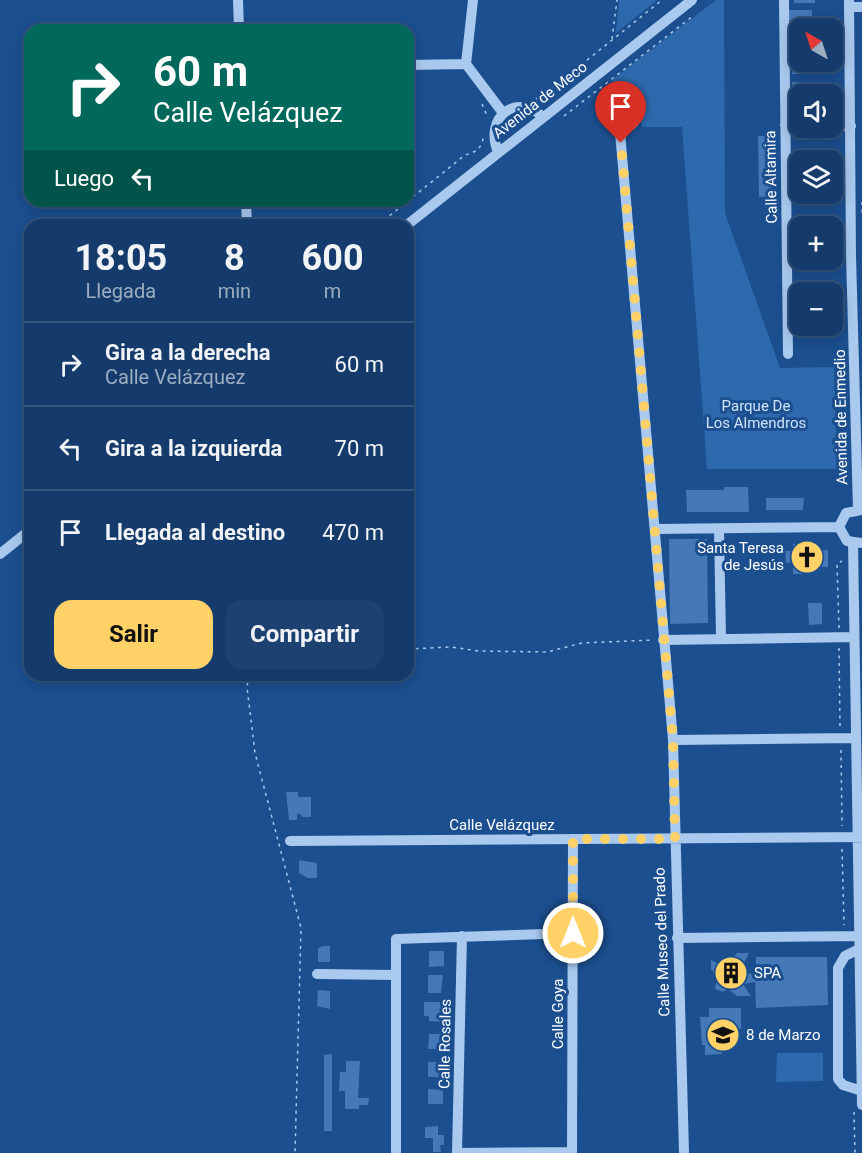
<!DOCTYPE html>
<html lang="es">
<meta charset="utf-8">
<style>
body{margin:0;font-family:Roboto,sans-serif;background:#1d4271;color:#f1f3f6;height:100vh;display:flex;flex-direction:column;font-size:22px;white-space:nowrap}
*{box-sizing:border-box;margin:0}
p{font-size:20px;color:#9dadc1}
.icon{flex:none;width:33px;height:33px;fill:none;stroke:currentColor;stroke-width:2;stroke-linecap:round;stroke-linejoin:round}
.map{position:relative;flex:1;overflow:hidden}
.panel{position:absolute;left:24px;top:219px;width:390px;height:462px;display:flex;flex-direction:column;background:#143b6b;border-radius:18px;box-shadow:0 3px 15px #0003,0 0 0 2px #33557e}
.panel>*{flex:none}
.guide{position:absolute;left:24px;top:24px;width:390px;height:183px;border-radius:18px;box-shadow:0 3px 15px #0003,0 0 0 2px #33557e;background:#00695c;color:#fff;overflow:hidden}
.needle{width:39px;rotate:321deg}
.fabs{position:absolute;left:789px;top:18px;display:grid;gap:12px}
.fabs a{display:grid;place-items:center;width:54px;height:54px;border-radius:12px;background:#143b6b;box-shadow:0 3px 15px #0003,0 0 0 2px #33557e;font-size:30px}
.pin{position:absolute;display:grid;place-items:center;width:51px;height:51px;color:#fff;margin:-62px -26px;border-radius:50% 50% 50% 0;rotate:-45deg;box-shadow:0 0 6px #0007}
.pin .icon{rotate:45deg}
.me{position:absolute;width:66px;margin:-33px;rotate:0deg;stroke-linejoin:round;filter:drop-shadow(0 0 4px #0008)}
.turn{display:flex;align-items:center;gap:21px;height:126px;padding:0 30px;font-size:27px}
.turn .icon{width:78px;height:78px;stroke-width:2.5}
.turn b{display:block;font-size:42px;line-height:51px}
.then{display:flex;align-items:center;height:57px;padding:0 30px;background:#0003;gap:12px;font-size:22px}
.eta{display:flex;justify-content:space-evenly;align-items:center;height:102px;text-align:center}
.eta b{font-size:36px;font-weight:700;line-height:42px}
.action{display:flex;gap:12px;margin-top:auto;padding:12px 30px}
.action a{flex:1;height:69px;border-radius:18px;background:#ffd166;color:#111;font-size:24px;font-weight:700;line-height:69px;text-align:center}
.action a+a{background:#1d4271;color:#f1f3f6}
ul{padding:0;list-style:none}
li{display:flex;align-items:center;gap:18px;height:84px;padding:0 30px;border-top:2px solid #33557e}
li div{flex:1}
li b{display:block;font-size:22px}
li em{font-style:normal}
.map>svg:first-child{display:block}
</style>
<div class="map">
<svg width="862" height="1153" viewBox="0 0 862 1153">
<rect width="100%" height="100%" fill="#1b4f8f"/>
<path fill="#2e69ad" d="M619,0H657L616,33Z
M716,0H724L725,213L780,368L834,367L837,469H707L682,127H642L637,102L616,99L612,80Z
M777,1053H823V1081L776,1082Z"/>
<path fill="#4478b7" d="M794,0H815V3H794Z
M789,10H812V28H800V38H791L794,20H789Z
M790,46H800V62H813V74H792L795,56H790Z
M792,82H814V94H800V110H794L797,92H792Z
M758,136H774L775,196L759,197Z
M724,487H748L749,512H687L686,490H724Z
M766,498H804L803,510H766Z
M669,539H707L708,623L670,624Z
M793,544H805V551L828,550V567L804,566V574H793V562L786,563L785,551H793Z
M808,603H822V624L809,625Z
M286,792H298V797H311V817H302L301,814H297V820H289Z
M299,860L317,863V878H308L299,873Z
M323,946H330V962H318V948Z
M429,951H444V966L429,967Z
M737,953H749L740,971L756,975V957H827L828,1005L756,1008L755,982L743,984L751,996H737L728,989L723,992L715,989L717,977L711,969V960L724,967Z
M428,975H443L441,993H428Z
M318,990L330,991V1009L317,1006Z
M424,1002H443L441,1007V1022L429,1021V1016H424Z
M709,1008H741V1029L721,1030L722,1054L705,1055V1045H702L700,1017H709Z
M429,1034H443V1049H428Z
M332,1054V1131H324V1055Z
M346,1061H360L358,1098H369L368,1105H359V1109H345V1091H339L340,1072H346Z
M428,1062H443V1077H428Z
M428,1089L443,1090V1104H428Z
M438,1126V1135H444V1145H440L441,1152H433V1138H425V1127Z"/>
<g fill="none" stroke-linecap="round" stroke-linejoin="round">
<path stroke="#a9c9ee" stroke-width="1.5" stroke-dasharray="3 4.5" stroke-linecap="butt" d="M612,39L617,0
M546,93L662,0
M536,99L546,93L550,97
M482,104L488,118
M564,116L693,16
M862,202V216
M378,225L465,155C479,151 481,148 484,135
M408,241L414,236L412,234
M839,628L837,564L842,561
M839,648L840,727
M408,649L451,647L479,651L547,652L582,643L653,640
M249,675L247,687L255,753L301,928L295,1153
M841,750L842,826
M842,849L844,925
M854,1112L855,1153"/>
<path stroke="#a9c9ee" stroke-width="10" d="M238,0L239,30
M473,0L466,64L503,113
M784,0L788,354
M849,0L851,256L858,509
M849,7H862
M408,65L466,64
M619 118a8 8 0 1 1 16 0a8 8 0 1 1-16 0Z
M619,121L673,740L684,1153
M785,125H800
M832,126H851
M498,152C484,118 515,92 543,117
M246,201L247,225
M407,225L692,0
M862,510L846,513L839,527L847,541L862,543
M656,529L839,527
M719,530L721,638
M853,543L862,1105
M0,554L30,530
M663,640L853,637
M673,740L855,738
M290,841L862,837
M677,938L859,936
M859,949L845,956L838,968V1079L843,1085L862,1091
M317,974L396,975
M396,1153V939L573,933
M457,1153L462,936
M457,1153L572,1152
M572,1153L573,839"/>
</g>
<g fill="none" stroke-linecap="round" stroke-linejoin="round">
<path stroke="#ffd166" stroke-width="10" stroke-dasharray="0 18" d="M573,933V839H675L673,740L621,143"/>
</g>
<defs>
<g id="church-disc" transform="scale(1.725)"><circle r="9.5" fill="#ffd166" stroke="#1b4f8f"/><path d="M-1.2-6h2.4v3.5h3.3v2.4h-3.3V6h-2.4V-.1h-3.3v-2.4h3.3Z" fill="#111"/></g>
<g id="building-disc" transform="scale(1.725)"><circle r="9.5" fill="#ffd166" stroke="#1b4f8f"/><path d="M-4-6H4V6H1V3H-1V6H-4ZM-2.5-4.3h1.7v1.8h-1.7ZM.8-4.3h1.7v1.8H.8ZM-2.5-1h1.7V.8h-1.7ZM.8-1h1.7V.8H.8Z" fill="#111"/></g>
<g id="school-disc" transform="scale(1.725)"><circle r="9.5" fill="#ffd166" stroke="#1b4f8f"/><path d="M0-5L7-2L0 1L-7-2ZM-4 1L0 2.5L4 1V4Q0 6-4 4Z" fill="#111"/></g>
</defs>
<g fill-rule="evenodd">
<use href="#church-disc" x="807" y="557"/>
<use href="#building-disc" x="731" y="973"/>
<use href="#school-disc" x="723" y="1035"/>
</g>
<g text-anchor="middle" stroke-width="6" stroke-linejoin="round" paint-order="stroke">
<g font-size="15" fill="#fff" stroke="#1b4f8f">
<text transform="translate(540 100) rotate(-38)" y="5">Avenida de Meco</text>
<text transform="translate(771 177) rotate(-91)" y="5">Calle Altamira</text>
<text transform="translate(841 417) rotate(-91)" y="5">Avenida de Enmedio</text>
<text x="502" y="830">Calle Velázquez</text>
<text transform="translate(662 942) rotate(-92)" y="5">Calle Museo del Prado</text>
<text transform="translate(558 1014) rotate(-90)" y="5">Calle Goya</text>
<text transform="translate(445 1044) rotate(-89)" y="5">Calle Rosales</text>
</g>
<g font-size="15" fill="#cfe3fa" stroke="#1b4f8f">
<text x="756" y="411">Parque De<tspan x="756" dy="17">Los Almendros</tspan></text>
</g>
<g font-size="15" fill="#fff" stroke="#1b4f8f" text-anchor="start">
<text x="784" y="553" text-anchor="end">Santa Teresa<tspan x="784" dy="17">de Jesús</tspan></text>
<text x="754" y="978">SPA</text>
<text x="746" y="1040">8 de Marzo</text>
</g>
</g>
</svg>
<div class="fabs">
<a><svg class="needle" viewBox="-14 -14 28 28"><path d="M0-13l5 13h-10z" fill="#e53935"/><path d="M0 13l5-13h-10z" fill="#9dadc1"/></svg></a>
<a><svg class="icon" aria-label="sound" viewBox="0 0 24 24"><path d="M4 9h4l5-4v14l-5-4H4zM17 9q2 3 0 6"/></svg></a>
<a><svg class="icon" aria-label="layers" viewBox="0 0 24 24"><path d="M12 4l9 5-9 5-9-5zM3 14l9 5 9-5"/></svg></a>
<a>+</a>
<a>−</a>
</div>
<div class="pin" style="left:621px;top:143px;background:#d93025"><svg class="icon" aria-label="arrive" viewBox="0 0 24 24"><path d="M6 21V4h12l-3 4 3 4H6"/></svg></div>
<svg class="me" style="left:573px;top:933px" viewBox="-20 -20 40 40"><circle r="17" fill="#ffd166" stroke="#fff" stroke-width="3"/><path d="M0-11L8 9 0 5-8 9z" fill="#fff"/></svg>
<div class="guide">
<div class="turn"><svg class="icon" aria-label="right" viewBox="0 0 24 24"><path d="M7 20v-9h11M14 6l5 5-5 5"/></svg><div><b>60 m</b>Calle Velázquez</div></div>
<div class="then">Luego<svg class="icon" aria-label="left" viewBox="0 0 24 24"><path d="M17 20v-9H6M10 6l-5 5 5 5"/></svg></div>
</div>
<section class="panel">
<div class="eta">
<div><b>18:05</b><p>Llegada</p></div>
<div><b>8</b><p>min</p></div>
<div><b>600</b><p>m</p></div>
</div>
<ul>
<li><svg class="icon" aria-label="right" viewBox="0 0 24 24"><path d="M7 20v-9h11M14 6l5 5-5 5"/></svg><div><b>Gira a la derecha</b><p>Calle Velázquez</p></div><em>60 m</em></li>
<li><svg class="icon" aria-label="left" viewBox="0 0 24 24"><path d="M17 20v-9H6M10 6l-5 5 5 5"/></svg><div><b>Gira a la izquierda</b></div><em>70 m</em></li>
<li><svg class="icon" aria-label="arrive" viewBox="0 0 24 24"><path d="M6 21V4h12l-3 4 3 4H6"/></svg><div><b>Llegada al destino</b></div><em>470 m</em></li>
</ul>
<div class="action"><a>Salir</a><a>Compartir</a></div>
</section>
</div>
